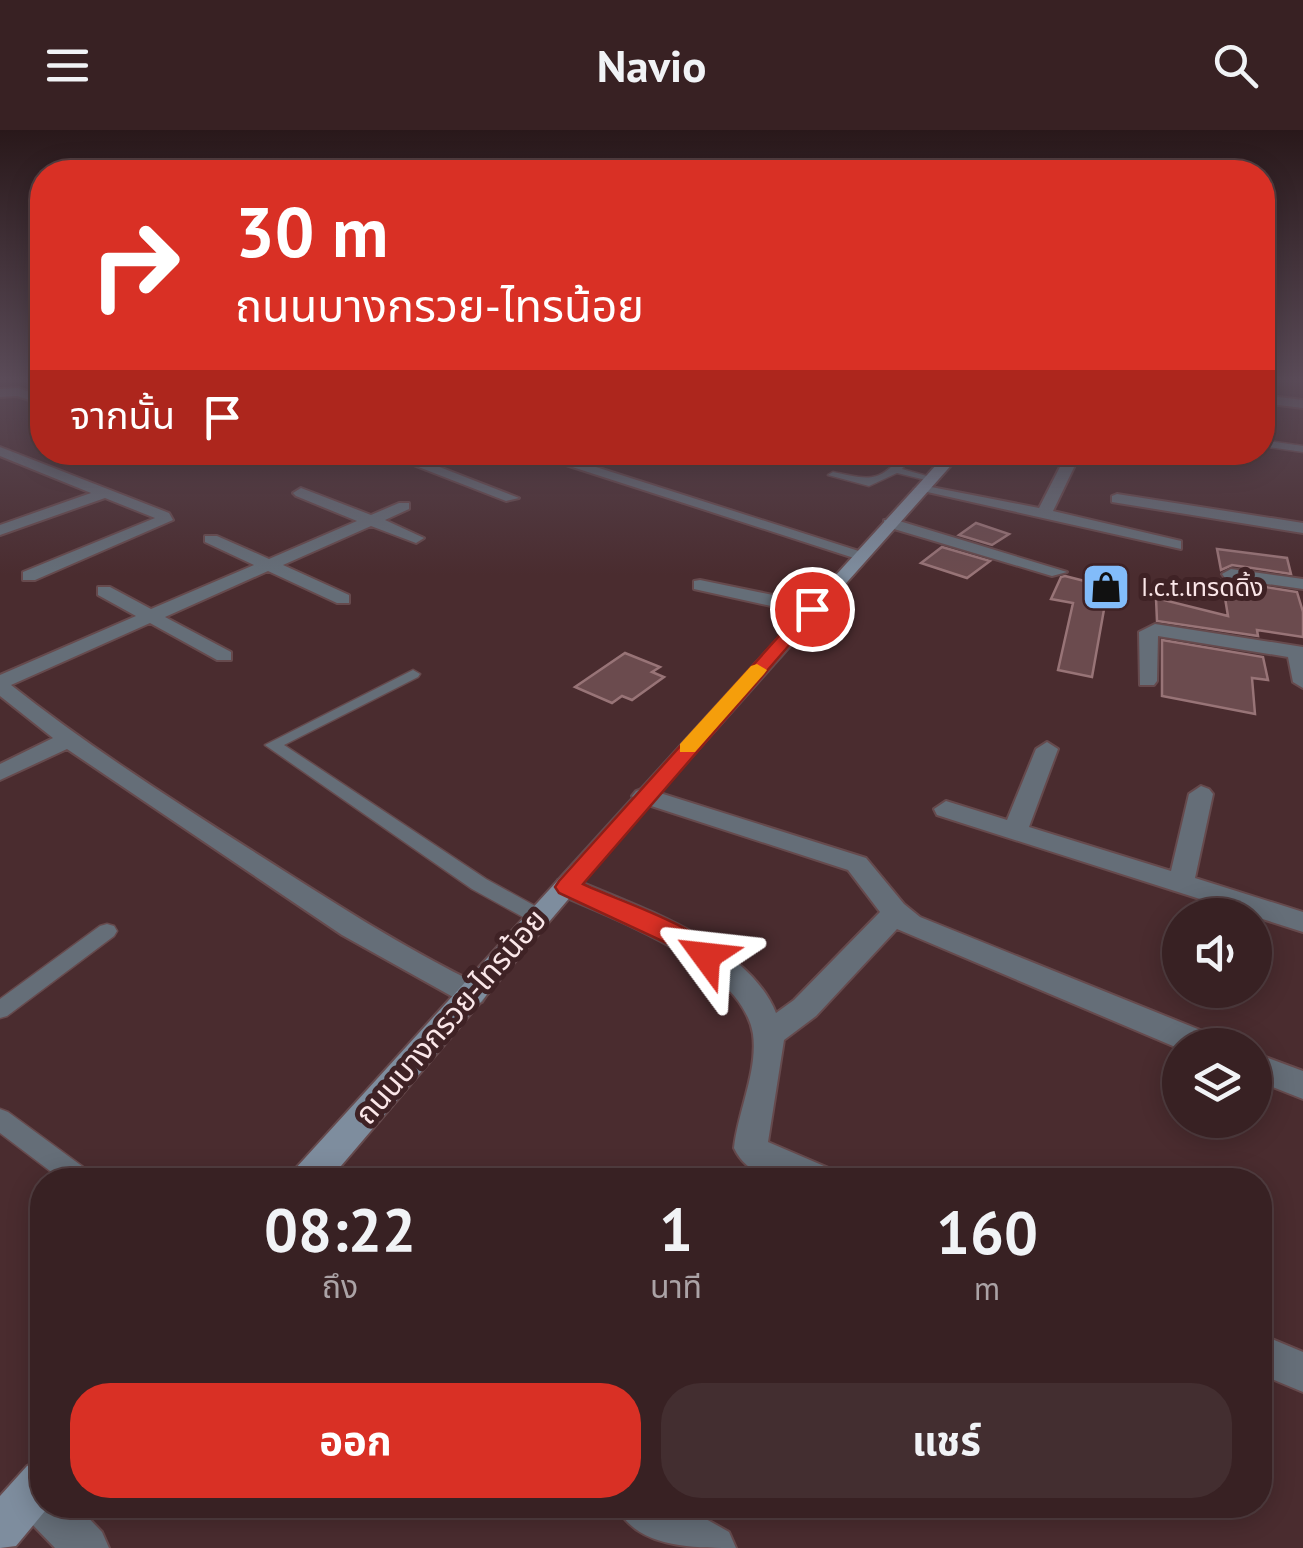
<!DOCTYPE html>
<html lang="th">
<meta charset="utf-8">
<style>
body{margin:0;font-family:"PT Sans","Noto Sans Thai",sans-serif;background:#432e30;color:#f1f3f6;height:100vh;display:flex;flex-direction:column;font-size:38px;white-space:nowrap}
*{box-sizing:border-box;margin:0}
p{font-size:32px;color:#aba3a6}
.icon{flex:none;width:55px;height:55px;fill:none;stroke:currentColor;stroke-width:2;stroke-linecap:round;stroke-linejoin:round}
.map{position:relative;flex:1;overflow:hidden}
.drawer{position:absolute;left:30px;top:1038px;width:1242px;height:350px;display:flex;flex-direction:column;background:#382123;border-radius:40px;box-shadow:0 5px 25px #0003,0 0 0 2px #523e41}
.drawer>*{flex:none}
.top-card{position:absolute;left:30px;top:30px;width:1245px;height:305px;border-radius:40px;box-shadow:0 5px 25px #0003,0 0 0 2px #523e41;background:#d93025;color:#fff;overflow:hidden}
.fabs{position:absolute;left:1162px;top:768px;display:grid;gap:20px}
.fabs a{display:grid;place-items:center;width:110px;height:110px;border-radius:50%;background:#382123;box-shadow:0 5px 25px #0003,0 0 0 2px #523e41;font-size:50px}
.pin{position:absolute;display:grid;place-items:center;width:85px;height:85px;color:#fff;margin:-42px;border:5px solid #fff;border-radius:50%;box-shadow:0 2px 10px #0007}
.me{position:absolute;width:110px;margin:-55px;rotate:300deg;stroke-linejoin:round;filter:drop-shadow(0 0 8px #0008)}
.turn{display:flex;align-items:center;gap:35px;height:210px;padding:0 40px;font-size:45px}
.turn .icon{width:130px;height:130px;stroke-width:2.5}
.turn b{display:block;font-size:70px;line-height:85px}
.then{display:flex;align-items:center;height:95px;padding:0 40px;background:#0003;gap:20px;font-size:38px}
.eta{display:flex;justify-content:space-evenly;align-items:center;height:170px;text-align:center}
.eta b{font-size:60px;font-weight:700;line-height:70px}
.button{display:flex;gap:20px;margin-top:auto;padding:20px 40px}
.button a{flex:1;height:115px;border-radius:40px;background:#d93025;color:#fff;font-size:40px;font-weight:700;line-height:115px;text-align:center}
.button a+a{background:#432e30;color:#f1f3f6}
header{display:flex;justify-content:space-between;align-items:center;height:130px;padding:0 40px;background:#382123;font-size:45px;font-weight:700}
.map>svg:first-child{display:block}
</style>
<header><svg class="icon" aria-label="menu" viewBox="0 0 24 24"><path d="M4 6h16M4 12h16M4 18h16"/></svg>Navio<svg class="icon" aria-label="search" viewBox="0 0 24 24"><circle cx="10" cy="10" r="6"/><path d="M15 15l6 6"/></svg></header>
<div class="map">
<svg width="1303" height="1418" viewBox="0 0 1303 1418">
<rect width="100%" height="100%" fill="#4a2c2f"/>
<path fill="#6b4b4e" stroke="#987477" stroke-width="2.5" d="M976,393L1009,404L992,415L959,405Z
M942,417L990,431L967,448L921,433Z
M1217,419L1287,428L1291,444L1232,435L1221,440Z
M1065,446L1108,457L1092,547L1058,540L1073,473L1051,469L1061,447Z
M1222,450L1297,462L1303,482V507L1257,500L1258,506L1157,491L1156,468L1228,486Z
M1162,510L1263,527L1268,550L1252,548L1255,584L1162,566Z
M625,523L660,537L652,542L664,547L632,570L622,566L612,573L575,557Z"/>
<g fill="none" stroke-linecap="round" stroke-linejoin="round">
<g stroke="#664a4d" stroke-width="3">
<path id="service" d="M1262,310L1303,316V322L1262,316Z
M903,322H913L902,339L934,348V352L897,343L869,356L828,345L833,342C867,349 881,355 903,322Z
M413,540L420,544L418,547L284,615L486,749L546,782L549,787L546,792H532L472,759L265,615Z
M107,794L114,796L117,801L114,806L7,886L0,888V869L100,796Z
M0,979L8,982L90,1042L93,1050H62L0,1003Z"/>
</g>
<g stroke="#664a4d" stroke-width="4">
<path id="minor" d="M18,258L42,266V274L17,266L0,267V259Z
M1262,265L1303,270V278L1262,273Z
M0,317L169,383L173,390L35,450H23V442L155,388L105,368L0,405V395L91,363L0,326Z
M380,322H401L519,368L506,371Z
M526,322H549L868,424L854,428Z
M1071,325L1078,329L1053,381L1181,411V419L914,359L921,355L1039,378L1064,329Z
M301,358L371,385L399,373H409V379L385,390L424,408L416,413L371,396L283,435L349,465V473H337L268,441L165,487L231,522V530H217L150,493L11,555C87,615 169,668 251,720C327,768 401,817 482,856L487,864L482,872L472,876L462,872L342,805L67,619L0,650V634L53,608L0,566V545L136,486L98,465V457H110L151,479L254,435L205,412V406H217L269,429L357,391L296,366L293,363Z
M1117,364L1303,393V403L1112,372V366Z
M884,390H896L1067,442L1052,446L884,396Z
M1231,439L1303,449V459L1225,448L1222,444Z
M700,450L812,473L821,479L812,485L694,459V451Z
M1155,494L1303,517V558L1293,552L1288,527L1158,506L1157,551L1154,555H1140L1139,502Z
M1047,612L1058,619L1029,697L1171,741L1189,664L1201,656L1209,659L1213,664L1195,748L1303,782V802L937,685L934,679L946,671L1007,690L1036,619Z
M644,658L866,728L904,774L920,787L1215,906L1219,915H1180V919L897,799L816,886L784,910L768,1012L831,1039L836,1050C801,1050 752,1057 734,1018C738,981 758,941 753,904C742,835 614,789 558,764L554,757L558,750H576C639,777 749,814 776,883L794,870L880,782L848,740L636,671L632,666L636,661Z
M1255,923L1303,941V969L1255,950Z
M1260,1204L1303,1222V1262L1260,1244Z
M42,1354V1375H76L102,1402L109,1418H55L29,1391L23,1375L29,1359Z
M616,1375H681L729,1402L736,1418C693,1418 635,1418 616,1375Z"/>
</g>
<g stroke="#664a4d" stroke-width="4">
<path id="secondary" d="M948,322H963L652,671L329,1050H290L295,1039Z
M42,1329V1375H50L16,1416L0,1418V1366L27,1336Z"/>
</g>
<use href="#service" fill="#656e78" fill-rule="evenodd"/>
<use href="#minor" fill="#656e78" fill-rule="evenodd"/>
<use href="#secondary" fill="#7e8d9e" fill-rule="evenodd"/>
</g>
<linearGradient id="sky" x2="0" y2="1"><stop stop-color="#29181a"/><stop offset="0.56" stop-color="#5a4b58"/><stop offset="1" stop-color="#5a4b58" stop-opacity="0"/></linearGradient>
<rect width="1303" height="445" fill="url(#sky)"/>
<path fill="#d93025" stroke="#8d1f18" stroke-width="2.5" d="M812,474L820,479L817,483L583,754C614,769 703,797 718,826L715,832H696L671,815L559,763L555,757L559,751L806,476Z"/>
<path fill="#f59e0b" d="M757,534L767,540L764,544L695,622H680V614L751,536Z"/>
<defs>
<g id="shop-square" transform="scale(2.5)"><rect x="-9" y="-9" width="18" height="18" rx="4" fill="#82bcfa" stroke="#3f2225"/><path d="M-5-2.5h2.3a2.7 3.5 0 0 1 5.4 0H5L5.5 6h-11ZM-1.5-2.5h3a1.5 2.3 0 0 0-3 0Z" fill="#111"/></g>
</defs>
<g fill-rule="evenodd">
<use href="#shop-square" x="1106" y="457"/>
</g>
<g text-anchor="middle" stroke-width="10" stroke-linejoin="round" paint-order="stroke">
<g font-size="25" fill="#fae6e8" stroke="#3f2225" text-anchor="start">
<text x="1141" y="466">I.c.t.เทรดดิ้ง</text>
</g>
<g font-size="30" fill="#fae6e8" stroke="#3f2225">
<text transform="translate(451 887) rotate(-49)" y="10">ถนนบางกรวย-ไทรน้อย</text>
</g>
</g>
</svg>
<div class="fabs">
<a><svg class="icon" aria-label="sound" viewBox="0 0 24 24"><path d="M4 9h4l5-4v14l-5-4H4zM17 9q2 3 0 6"/></svg></a>
<a><svg class="icon" aria-label="layers" viewBox="0 0 24 24"><path d="M12 4l9 5-9 5-9-5zM3 14l9 5 9-5"/></svg></a>
</div>
<div class="pin" style="left:812px;top:479px;background:#d93025"><svg class="icon" aria-label="arrive" viewBox="0 0 24 24"><path d="M6 21V4h12l-3 4 3 4H6"/></svg></div>
<svg class="me" style="left:706px;top:826px" viewBox="-20 -20 40 40"><path d="M0-17L14 15 0 8-14 15z" fill="#d93025" stroke="#fff" stroke-width="4"/></svg>
<div class="top-card">
<div class="turn"><svg class="icon" aria-label="right" viewBox="0 0 24 24"><path d="M7 20v-9h11M14 6l5 5-5 5"/></svg><div><b>30 m</b>ถนนบางกรวย-ไทรน้อย</div></div>
<div class="then">จากนั้น<svg class="icon" aria-label="arrive" viewBox="0 0 24 24"><path d="M6 21V4h12l-3 4 3 4H6"/></svg></div>
</div>
<section class="drawer">
<div class="eta">
<div><b>08:22</b><p>ถึง</p></div>
<div><b>1</b><p>นาที</p></div>
<div><b>160</b><p>m</p></div>
</div>
<div class="button"><a>ออก</a><a>แชร์</a></div>
</section>
</div>
